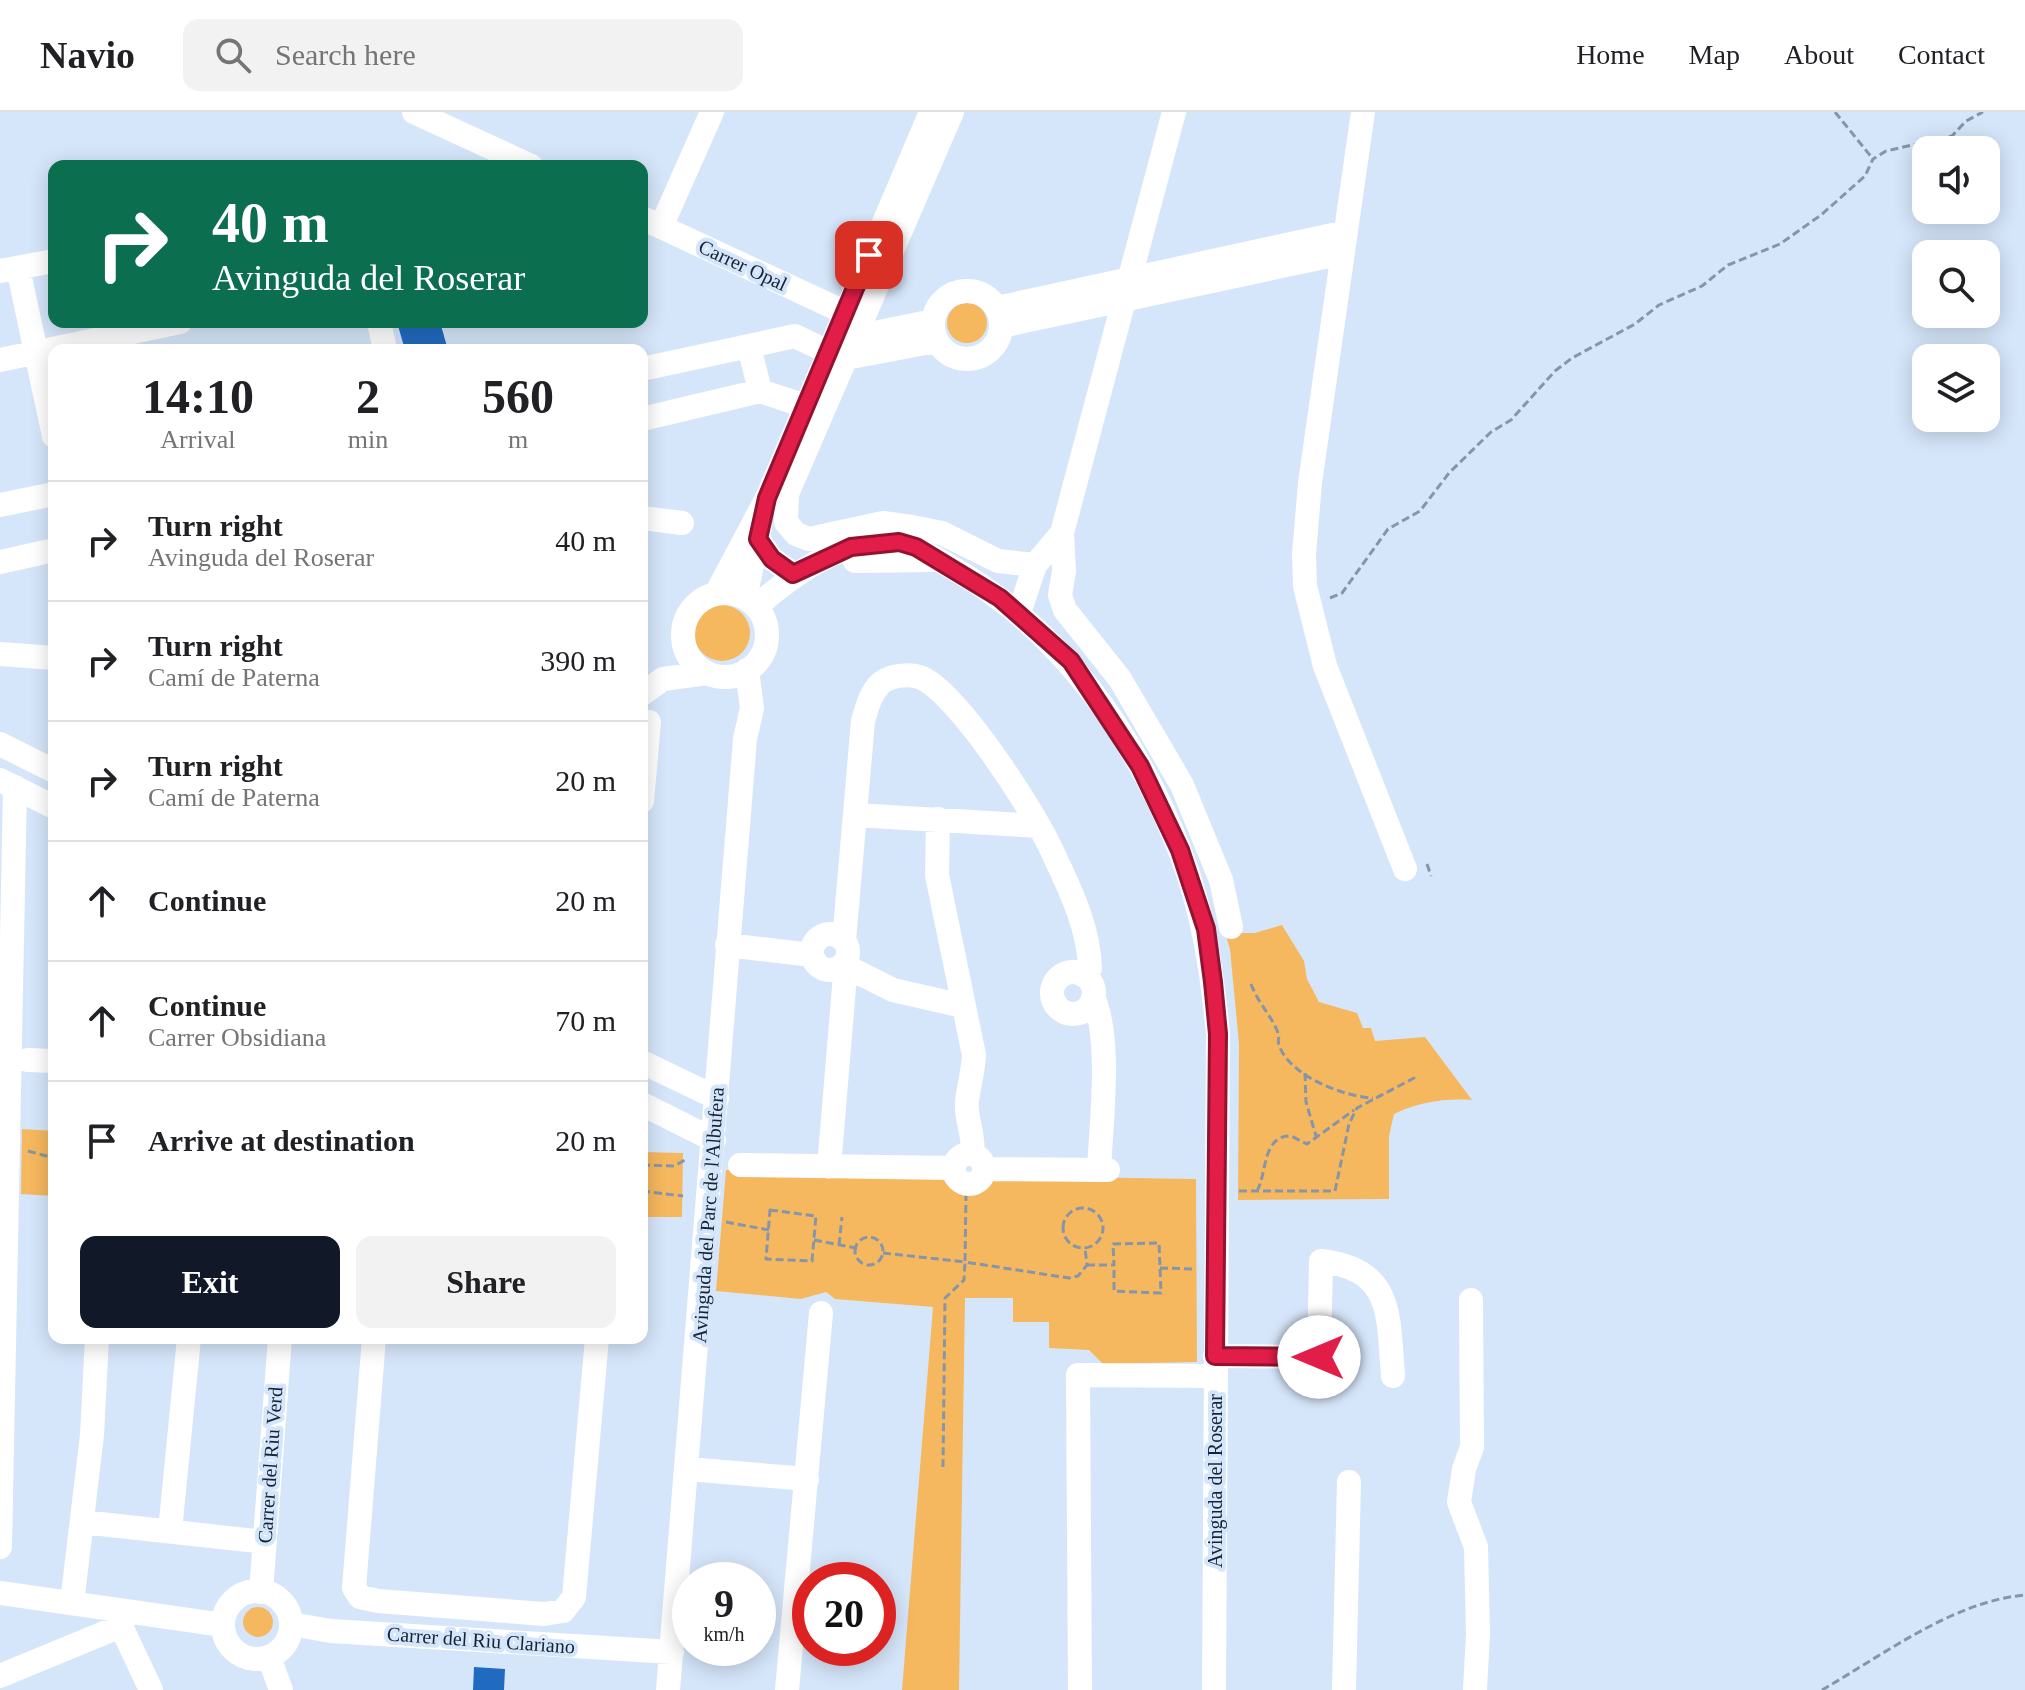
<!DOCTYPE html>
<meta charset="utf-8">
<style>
body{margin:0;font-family:"Times New Roman",serif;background:#f2f2f2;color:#202124;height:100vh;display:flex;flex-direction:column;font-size:30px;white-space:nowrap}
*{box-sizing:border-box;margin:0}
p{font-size:26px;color:#757577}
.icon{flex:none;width:44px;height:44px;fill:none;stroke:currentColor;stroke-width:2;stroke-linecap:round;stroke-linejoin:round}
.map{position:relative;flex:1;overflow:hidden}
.details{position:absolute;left:48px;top:232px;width:600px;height:1000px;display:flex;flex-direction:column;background:#fff;border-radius:16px;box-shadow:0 4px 20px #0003}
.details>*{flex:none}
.top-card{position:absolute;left:48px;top:48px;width:600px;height:168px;border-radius:16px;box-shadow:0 4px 20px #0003;background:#0b6e4f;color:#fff;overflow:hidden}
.tools{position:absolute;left:1912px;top:24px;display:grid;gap:16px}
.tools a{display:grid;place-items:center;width:88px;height:88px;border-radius:16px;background:#fff;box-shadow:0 4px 20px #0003;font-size:40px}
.speed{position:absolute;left:672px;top:1450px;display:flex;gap:16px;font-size:40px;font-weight:700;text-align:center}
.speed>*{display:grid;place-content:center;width:104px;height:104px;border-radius:50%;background:#fff;box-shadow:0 4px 20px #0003;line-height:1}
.speed small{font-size:20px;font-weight:400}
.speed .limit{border:12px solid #d22;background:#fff;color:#111}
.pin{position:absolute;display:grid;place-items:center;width:68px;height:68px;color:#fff;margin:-34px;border-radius:16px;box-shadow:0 4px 12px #0006}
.me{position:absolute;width:88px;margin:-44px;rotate:270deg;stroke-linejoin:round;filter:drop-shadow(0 0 6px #0008)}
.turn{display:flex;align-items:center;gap:28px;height:168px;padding:0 32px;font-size:36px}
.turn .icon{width:104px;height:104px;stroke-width:2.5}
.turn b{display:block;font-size:56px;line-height:68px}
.eta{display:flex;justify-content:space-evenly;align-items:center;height:136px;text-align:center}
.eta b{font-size:48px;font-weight:800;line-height:56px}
.button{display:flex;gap:16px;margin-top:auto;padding:16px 32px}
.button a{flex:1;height:92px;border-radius:16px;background:#111827;color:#fff;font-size:32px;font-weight:800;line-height:92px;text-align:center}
.button a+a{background:#f2f2f2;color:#202124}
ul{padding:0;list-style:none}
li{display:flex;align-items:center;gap:24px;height:120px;padding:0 32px;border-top:2px solid #e0e0e0}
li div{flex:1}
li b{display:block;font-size:30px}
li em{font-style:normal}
header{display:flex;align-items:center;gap:48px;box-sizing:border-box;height:112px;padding:0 40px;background:#fff;border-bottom:2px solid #e0e0e0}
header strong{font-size:38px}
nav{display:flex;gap:44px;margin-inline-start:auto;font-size:28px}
.search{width:560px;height:72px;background:#f2f2f2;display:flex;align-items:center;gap:20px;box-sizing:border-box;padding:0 28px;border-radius:16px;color:#757577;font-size:30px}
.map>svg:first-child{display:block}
</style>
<header>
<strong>Navio</strong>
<div class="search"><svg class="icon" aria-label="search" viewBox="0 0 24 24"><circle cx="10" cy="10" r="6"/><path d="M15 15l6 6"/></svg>Search here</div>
<nav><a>Home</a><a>Map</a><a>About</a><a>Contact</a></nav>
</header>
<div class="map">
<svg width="2025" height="1578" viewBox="0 0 2025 1578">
<rect width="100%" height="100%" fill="#d6e6fa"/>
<path fill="#f6b85e" d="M947 211a20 20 0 1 1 40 0a20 20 0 1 1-40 0Z
M694 521a28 28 0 1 1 56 0a28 28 0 1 1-56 0Z
M1282,813L1304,849L1307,867L1319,890L1357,901L1363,916H1371L1375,929L1425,925L1472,988C1446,986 1418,990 1394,1002L1389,1024V1087L1238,1088L1239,932L1230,837L1225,821H1255Z
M22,1017L54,1019V1084L21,1082Z
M642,1040L683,1041L682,1105H642Z
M726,1058L938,1060C952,1084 975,1088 992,1064L1196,1067L1197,1250L1103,1252L1089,1238L1049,1236V1210H1013V1186H965L959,1578H902L933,1195L835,1187L826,1180L801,1187L716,1179Z
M243 1510a15 15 0 1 1 30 0a15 15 0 1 1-30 0Z"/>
<path fill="#206bc0" d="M397,210H440L448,238H405Z
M474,1555L505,1557L504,1578H473Z"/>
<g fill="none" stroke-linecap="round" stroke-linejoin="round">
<path stroke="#8695a9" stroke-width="3" stroke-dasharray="8 4" stroke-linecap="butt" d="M1835,0L1873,47
M1330,486L1342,481L1388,417L1420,399L1449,361L1491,320L1511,308L1555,259L1572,246L1635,212L1659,193L1702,174L1728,153L1780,132L1821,103L1865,64L1873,47L1886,39L1952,24L1966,9L1983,0
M1427,752L1431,764
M1251,872C1258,891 1273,906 1278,921C1280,927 1277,928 1279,933C1289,964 1345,985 1373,986
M1305,961L1306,990L1316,1024
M28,1039L54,1046
M642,1053L674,1054L685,1048
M642,1079L683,1084
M1239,1079H1335L1349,1012L1357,996L1416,965
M1257,1079C1267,1062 1262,1023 1291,1024L1307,1032L1354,998
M966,1081L965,1150L1069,1166L1078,1164L1087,1153L1085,1136
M1063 1116a20 20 0 1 1 40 0a20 20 0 1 1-40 0Z
M770,1098L816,1104L812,1149L766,1147Z
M726,1110L769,1118
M855 1139a14 14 0 1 1 28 0a14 14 0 1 1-28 0Z
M814,1128L856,1136
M839,1133L842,1105
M883,1141L965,1150L964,1168L945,1186L943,1355
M1087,1153H1114L1113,1132L1159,1131L1161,1181L1114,1179V1153
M1160,1156L1196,1157
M1822,1578C1883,1543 1954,1489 2025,1483"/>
<path stroke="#fff" stroke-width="24" d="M414,0L531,54
M952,0L787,382L786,410L796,422L809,427L883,411L912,415L942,421L998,449L1035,453
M1363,0L1310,371L1304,442L1305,474L1325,554L1405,757
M642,106L844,200
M661,115L712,0
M18,156L54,324
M0,159L54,149
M933 213a34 34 0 1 1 68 0a34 34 0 1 1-68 0Z
M997,196L1346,120
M379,210L385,238
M1001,214L1343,141
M855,225L933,209
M749,234L760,279
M846,246L936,229
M0,248L180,210
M642,257L795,224L828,240
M642,307L760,279L805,294
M0,393L54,382
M642,406L682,411
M1062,421L1064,459L1060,483L1065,498L1120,567L1182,673L1221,768L1231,815
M758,427L772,447L793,462
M855,449L934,448
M0,450L54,438
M683 523a42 42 0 1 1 84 0a42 42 0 1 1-84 0Z
M716,482L767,386L931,0
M745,486L760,416
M756,495C793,462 847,422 900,431C918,433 934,446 949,454C1059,515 1135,623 1180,739C1203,799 1212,858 1218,922L1214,1578
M1019,501L1035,453L1062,421L1174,0
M0,542L54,546
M642,582L663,567L707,561
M0,632L54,659
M0,668L54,695
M642,689L649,610
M856,703L1039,714
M938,707L937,763L974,943C973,960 969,974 967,989C965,1007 975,1023 972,1041
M812 840a18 18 0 1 1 36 0a18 18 0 1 1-36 0Z
M844,829L863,609C867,596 870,581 881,571C891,563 911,561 922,566C959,583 1036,702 1053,741C1070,777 1089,816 1090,856L1084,864
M727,833L812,843
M843,853L893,878L963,894
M1052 881a21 21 0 1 1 42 0a21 21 0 1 1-42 0Z
M1093,885C1112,927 1101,1011 1099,1058
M28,948L54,949
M642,950L717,986
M642,992L714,1028
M954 1057a15 15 0 1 1 30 0a15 15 0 1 1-30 0Z
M740,1053L953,1056
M829,1055L845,863L838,856
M984,1057L1108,1058
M1471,1188L1472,1335L1464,1357L1459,1390L1476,1435L1478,1522L1475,1578
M374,1226L354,1476L360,1485L378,1489L544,1502L563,1499L574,1485L597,1226
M1215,1244L1319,1245L1321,1149C1394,1157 1388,1204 1393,1264
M688,1357L807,1367
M82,1410L265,1430
M170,1419L189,1226
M0,1435L15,675
M223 1513a34 34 0 1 1 68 0a34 34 0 1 1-68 0Z
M261,1480L280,1226
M0,1481L223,1513
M72,1491L92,1323L97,1226
M291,1512L331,1519L672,1540
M269,1545L281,1578
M0,1564L121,1514L151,1578
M668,1578L745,627L752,596L747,558
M787,1578L821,1201
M1080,1578L1078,1263L1215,1264
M1344,1578L1349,1370"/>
</g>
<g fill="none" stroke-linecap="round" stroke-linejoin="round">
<g stroke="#92132f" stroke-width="20">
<path id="route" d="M869,143L767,386L758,427L772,447L793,462L851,435L899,430L916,435L1000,486L1071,549L1140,654L1180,738L1206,817L1213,870L1218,922L1215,1244L1319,1245"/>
</g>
<use href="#route" stroke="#e11d48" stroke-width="14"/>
</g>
<g text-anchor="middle" stroke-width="8" stroke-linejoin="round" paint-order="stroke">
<g font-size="20" fill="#142336" stroke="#d6e6fa">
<text transform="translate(743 153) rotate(25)" y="7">Carrer Opal</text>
<text transform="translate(708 1103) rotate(-86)" y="7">Avinguda del Parc de l'Albufera</text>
<text transform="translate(270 1353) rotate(-86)" y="7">Carrer del Riu Verd</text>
<text transform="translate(1215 1369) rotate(-90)" y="7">Avinguda del Roserar</text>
<text transform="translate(481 1528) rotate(4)" y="7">Carrer del Riu Clariano</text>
</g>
</g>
</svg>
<div class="tools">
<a><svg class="icon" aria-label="sound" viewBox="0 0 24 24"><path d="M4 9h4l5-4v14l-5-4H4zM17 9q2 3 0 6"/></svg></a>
<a><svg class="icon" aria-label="search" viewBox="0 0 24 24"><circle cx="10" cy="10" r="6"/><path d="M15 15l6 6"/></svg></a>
<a><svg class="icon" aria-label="layers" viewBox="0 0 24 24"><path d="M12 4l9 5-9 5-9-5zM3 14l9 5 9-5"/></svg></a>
</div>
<div class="speed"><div>9<small>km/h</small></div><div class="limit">20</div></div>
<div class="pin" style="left:869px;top:143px;background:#d93025"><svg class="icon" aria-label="arrive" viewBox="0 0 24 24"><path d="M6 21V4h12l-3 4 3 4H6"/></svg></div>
<svg class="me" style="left:1319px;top:1245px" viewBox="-20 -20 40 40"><circle r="19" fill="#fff"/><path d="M0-13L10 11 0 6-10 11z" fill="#e11d48"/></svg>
<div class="top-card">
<div class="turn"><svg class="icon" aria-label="right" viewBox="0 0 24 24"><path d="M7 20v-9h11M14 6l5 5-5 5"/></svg><div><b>40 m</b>Avinguda del Roserar</div></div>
</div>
<section class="details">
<div class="eta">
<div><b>14:10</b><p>Arrival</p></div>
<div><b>2</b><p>min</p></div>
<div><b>560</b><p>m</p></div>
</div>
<ul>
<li><svg class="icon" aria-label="right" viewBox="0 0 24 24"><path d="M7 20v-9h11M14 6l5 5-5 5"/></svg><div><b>Turn right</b><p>Avinguda del Roserar</p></div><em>40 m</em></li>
<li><svg class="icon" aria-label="right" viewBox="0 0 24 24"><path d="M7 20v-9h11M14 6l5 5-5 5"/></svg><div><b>Turn right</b><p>Camí de Paterna</p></div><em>390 m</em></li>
<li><svg class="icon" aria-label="right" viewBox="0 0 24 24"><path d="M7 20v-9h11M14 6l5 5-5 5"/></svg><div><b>Turn right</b><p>Camí de Paterna</p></div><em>20 m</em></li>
<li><svg class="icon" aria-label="ahead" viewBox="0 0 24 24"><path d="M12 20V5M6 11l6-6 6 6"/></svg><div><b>Continue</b></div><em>20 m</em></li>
<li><svg class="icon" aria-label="ahead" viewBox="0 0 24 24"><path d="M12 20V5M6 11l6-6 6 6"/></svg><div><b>Continue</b><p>Carrer Obsidiana</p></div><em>70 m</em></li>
<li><svg class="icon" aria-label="arrive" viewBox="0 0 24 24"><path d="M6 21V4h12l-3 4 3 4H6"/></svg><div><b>Arrive at destination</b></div><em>20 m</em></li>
</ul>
<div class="button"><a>Exit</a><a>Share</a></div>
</section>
</div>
